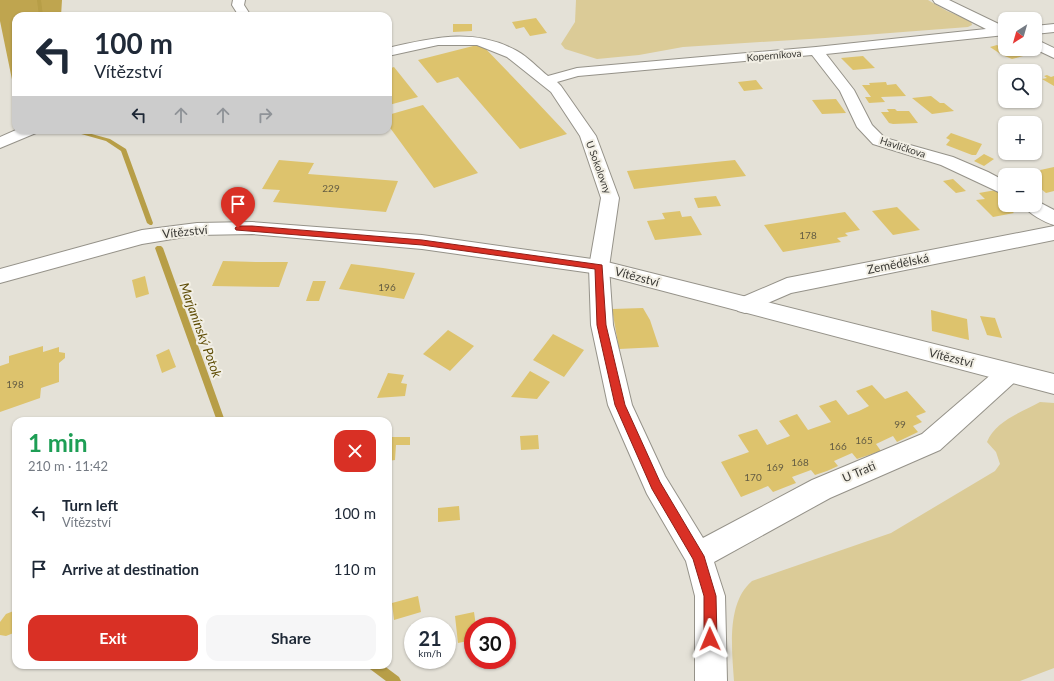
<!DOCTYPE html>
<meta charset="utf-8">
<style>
body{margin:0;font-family:Lato,sans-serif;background:#f6f6f7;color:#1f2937;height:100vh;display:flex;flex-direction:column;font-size:15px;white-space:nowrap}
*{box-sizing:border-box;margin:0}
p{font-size:13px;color:#747a83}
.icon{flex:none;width:22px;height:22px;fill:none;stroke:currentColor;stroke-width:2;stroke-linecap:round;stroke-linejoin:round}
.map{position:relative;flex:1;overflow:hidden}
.details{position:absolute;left:12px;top:417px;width:380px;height:252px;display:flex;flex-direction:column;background:#fff;border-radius:12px;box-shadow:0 1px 3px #0004}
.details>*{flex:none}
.top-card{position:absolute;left:12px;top:12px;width:380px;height:122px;border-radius:12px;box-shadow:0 1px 3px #0004;background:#fff;color:#1f2937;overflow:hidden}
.needle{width:26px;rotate:217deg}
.fabs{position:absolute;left:998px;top:12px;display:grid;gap:8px}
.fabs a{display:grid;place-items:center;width:44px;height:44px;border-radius:8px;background:#fff;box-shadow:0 1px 3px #0004;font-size:20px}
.speed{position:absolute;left:404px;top:617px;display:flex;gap:8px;font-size:20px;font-weight:700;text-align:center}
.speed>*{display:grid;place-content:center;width:52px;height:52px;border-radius:50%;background:#fff;box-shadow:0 1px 3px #0004;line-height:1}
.speed small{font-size:10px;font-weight:400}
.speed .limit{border:6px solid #d22;background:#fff;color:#111}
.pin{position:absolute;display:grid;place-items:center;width:34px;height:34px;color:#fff;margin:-41px -17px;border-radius:50% 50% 50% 0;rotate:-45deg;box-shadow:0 0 4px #0007}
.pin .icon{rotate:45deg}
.me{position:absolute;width:44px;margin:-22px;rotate:359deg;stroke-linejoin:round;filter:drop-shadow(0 0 3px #0008)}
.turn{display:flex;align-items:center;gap:14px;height:84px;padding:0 16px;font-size:18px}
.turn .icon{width:52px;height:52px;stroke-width:2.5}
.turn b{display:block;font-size:28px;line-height:34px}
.lanes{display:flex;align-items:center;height:38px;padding:0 16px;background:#0003;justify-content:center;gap:20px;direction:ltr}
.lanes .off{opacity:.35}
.round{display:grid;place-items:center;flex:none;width:42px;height:42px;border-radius:12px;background:#f6f6f7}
.head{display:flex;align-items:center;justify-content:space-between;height:68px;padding:0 16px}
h1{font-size:24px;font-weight:700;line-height:30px;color:#1e9e55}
.primary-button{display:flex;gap:8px;margin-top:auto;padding:8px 16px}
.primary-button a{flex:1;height:46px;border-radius:12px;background:#d93025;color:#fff;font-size:16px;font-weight:700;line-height:46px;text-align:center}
.primary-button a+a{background:#f6f6f7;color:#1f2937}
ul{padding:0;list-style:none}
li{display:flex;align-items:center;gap:12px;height:56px;padding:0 16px}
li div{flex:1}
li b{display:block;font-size:15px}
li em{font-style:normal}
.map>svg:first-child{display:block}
</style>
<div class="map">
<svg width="1054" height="681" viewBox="0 0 1054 681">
<rect width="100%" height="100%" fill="#e4e1d7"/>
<path fill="#dbcb97" d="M576,0H928L947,11L971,21L972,25L968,27L825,38L683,47L639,55L597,59L565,49L561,44L575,22Z
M1040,402L1054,403V668L1020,681H734C732,650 726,603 752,581L891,533L995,471L1000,464L996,452L987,442C995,421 1022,412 1040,402Z"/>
<path fill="#bfa54f" d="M0,0H62L61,16H16V99L0,21Z"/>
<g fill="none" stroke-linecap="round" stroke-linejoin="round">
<path fill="#b79e47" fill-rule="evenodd" d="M37,0H41L43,16H39Z
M67,130H77L110,139L126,149L153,223L152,225H150L147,223L121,151L106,141Z
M157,246H161L163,248L225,421H217L155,248Z
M368,665H383L399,677L401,681H386L370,669Z"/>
</g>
<path fill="#ddc36d" d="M536,18L547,33L530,36L524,27L516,29L512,22Z
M453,24H472V31L453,32Z
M481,44L535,100L567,134L520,149L458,77L437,83L418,60Z
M997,45L1000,47L1005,45V49H1017L1027,55L1012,59L1002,55L990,47Z
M863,56L875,68L853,70L841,58Z
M394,67L418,97L389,105L388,69Z
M1047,75L1051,77L1054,76V86L1042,79L1047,78L1044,76Z
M756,80L763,89L744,91L738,82Z
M886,82L887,85L896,84L906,96L881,97L885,102L869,103L865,97H871L862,85H870L869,83Z
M931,96L940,103H944L954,111L932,114L912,98Z
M836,99L846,113L822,114L812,100Z
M423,105L478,173L434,188L388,125V115Z
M887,109H895L897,111H909L918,123L893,124L889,123L881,112H889Z
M951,133L982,144L976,155H972L946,145L950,140L946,138Z
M984,154L994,159L984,166L974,161Z
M279,160L314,163L308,174L398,181L386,212L273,202L280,190L262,189Z
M735,160L746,176L634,189L627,171Z
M1054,167V191L1046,193L1035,184V175L1022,174Z
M953,179L966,191L956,193L943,181Z
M996,190L1005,198V205H1011L1007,206L1014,213L993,217L976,200L985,199L979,193Z
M716,196L721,206L698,208L694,198Z
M897,207L920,230L893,235L872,211Z
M680,211L682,217L691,216L702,235L655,240L647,221L665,219L662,213Z
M845,212L860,230L845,233L848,236L837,238L841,242L783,252L764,225Z
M223,261L256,262H288L279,287L212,286Z
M351,264L383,268L415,273L404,299L339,289Z
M145,276L149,294L136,298L132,280Z
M313,281H326L319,301H306Z
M643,308L650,320L659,347L619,349L612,309Z
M931,310L967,319L969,340L932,331Z
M980,316L995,318L1002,338L987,335Z
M448,330L474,346L450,371L423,354Z
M553,334L584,350L564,377L533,360Z
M43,346V352L59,347V352L65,353V358L59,363V382L41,388L40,398L0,412V366L9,363V356Z
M169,349L176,367L162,373L156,355Z
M530,371L550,382L537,399L511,397Z
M388,373L404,375L401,383L407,384L405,396L377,398Z
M872,385L885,399L907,391L926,412L916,416L922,422L913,426L918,432L897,442L893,436L876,444L881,451L857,459L852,453L834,461L838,466L827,471L815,475L811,470L792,477L796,483L773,492L768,486L741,497L721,462L749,452L738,435L757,429L767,445L790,436L779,421L797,414L808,430L831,422L819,406L836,400L848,415L859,411L869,406L856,391Z
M538,435L539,449L521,450L520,436Z
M388,437H410V445H396L395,460L388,461Z
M459,506L460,520L438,522V508Z
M418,596L421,612L394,620L392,603Z
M16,610V632L6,636L0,635V622L6,614Z
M474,612L476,626H473V640L458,643L455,616Z"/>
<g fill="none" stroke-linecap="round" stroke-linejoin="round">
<g stroke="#959289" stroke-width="2">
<path id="minor" d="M233,0H245L244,5L251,16H239L232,5Z
M933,0H949L1005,27V35L826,54L854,90L872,125L885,138L953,157L988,172L1005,181V195L941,165L873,144L857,127L840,91L812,55L578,76L557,82L561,86L596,136L619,198L609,267L613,325L632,405L665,476L703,538L812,480L922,434L1001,366L1009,363L1017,366L1020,373L1017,380L940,450L830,498L714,562L725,596L727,681H695V596L686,561L647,494L608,405L591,325L589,267L601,198L580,136L551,92L507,57L477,45H438L388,56V48C433,38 473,27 517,51C528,57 538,68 548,76L577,68L816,47L986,29L935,3Z
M1054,24V32L1035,34V26Z
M1035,39L1054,48V58L1035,49Z
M16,130H38L36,133L0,148V137Z
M1035,200L1054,210V225C1044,222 1029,214 1023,205H1035Z
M1054,226V240L791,293L745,313L738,311L734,305L738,299L787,278Z"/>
</g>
<g stroke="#959289" stroke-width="2">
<path id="major" d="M252,222L422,235L599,260L1054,374V394L599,274L422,249L252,234L197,235L142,244L0,283V269L142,230L197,223Z"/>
</g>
<use href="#minor" fill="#fff" fill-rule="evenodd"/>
<use href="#major" fill="#fff" fill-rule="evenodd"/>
</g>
<path fill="#d93025" stroke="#8d1f18" d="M238,226H252L422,240L602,265L606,325L625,405L660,482L704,556L716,596L717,639L715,643L710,645L706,643L704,639V596L693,559L652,489L615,405L597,325L595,269L422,245L236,230L235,228Z"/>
<g text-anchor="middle" stroke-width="4" stroke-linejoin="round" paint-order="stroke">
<g font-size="10" fill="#3a3935" stroke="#f2efe5">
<text transform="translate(774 55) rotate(-5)" y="4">Koperníkova</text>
<text transform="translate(903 147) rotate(18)" y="4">Havlíčkova</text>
<text transform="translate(599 167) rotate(70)" y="4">U Sokolovny</text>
</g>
<g font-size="10" fill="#635c43">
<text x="331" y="192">229</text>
<text x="808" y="239">178</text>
<text x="387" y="291">196</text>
<text x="15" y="388">198</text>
<text x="900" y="428">99</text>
<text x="864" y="444">165</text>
<text x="838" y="450">166</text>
<text x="800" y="466">168</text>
<text x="775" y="471">169</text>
<text x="753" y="481">170</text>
</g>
<g font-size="12" fill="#3a3935" stroke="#f2efe5">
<text transform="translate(185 232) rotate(-6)" y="4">Vítězství</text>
<text transform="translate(898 264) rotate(-11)" y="4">Zemědělská</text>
<text transform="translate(637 277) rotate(15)" y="4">Vítězství</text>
<text transform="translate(951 358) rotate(14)" y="4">Vítězství</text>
<text transform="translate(859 472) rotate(-23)" y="4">U Trati</text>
</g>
<g font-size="13" font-style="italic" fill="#5e4c05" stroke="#f2efe5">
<text transform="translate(201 330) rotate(70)" y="5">Marjanínský Potok</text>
</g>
</g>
</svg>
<div class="fabs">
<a><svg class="needle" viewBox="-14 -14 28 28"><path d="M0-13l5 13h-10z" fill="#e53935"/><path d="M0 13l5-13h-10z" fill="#747a83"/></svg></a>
<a><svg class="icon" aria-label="search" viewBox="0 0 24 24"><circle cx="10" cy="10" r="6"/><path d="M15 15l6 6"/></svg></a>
<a>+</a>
<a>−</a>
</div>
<div class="speed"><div>21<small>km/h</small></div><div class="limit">30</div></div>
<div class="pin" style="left:238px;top:228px;background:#d93025"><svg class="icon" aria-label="arrive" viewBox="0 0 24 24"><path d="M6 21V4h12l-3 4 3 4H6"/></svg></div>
<svg class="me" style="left:710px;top:639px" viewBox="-20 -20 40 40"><path d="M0-17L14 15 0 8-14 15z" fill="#d93025" stroke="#fff" stroke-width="4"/></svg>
<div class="top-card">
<div class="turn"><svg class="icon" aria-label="left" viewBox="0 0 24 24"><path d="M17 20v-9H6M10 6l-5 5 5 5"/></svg><div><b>100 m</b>Vítězství</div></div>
<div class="lanes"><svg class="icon" aria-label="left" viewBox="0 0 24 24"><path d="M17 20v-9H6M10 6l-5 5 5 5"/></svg><svg class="icon off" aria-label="ahead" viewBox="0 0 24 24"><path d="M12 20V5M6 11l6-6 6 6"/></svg><svg class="icon off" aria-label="ahead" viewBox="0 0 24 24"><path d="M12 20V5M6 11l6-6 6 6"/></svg><svg class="icon off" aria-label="right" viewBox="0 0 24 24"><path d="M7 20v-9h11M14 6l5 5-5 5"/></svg></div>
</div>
<section class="details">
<div class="head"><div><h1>1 min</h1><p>210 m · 11:42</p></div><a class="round" style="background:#d93025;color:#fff"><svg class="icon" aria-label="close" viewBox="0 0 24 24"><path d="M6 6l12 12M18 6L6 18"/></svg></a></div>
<ul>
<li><svg class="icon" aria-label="left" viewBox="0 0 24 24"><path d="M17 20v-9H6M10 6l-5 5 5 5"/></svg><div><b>Turn left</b><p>Vítězství</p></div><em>100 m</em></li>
<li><svg class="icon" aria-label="arrive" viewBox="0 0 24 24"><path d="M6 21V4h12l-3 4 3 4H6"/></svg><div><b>Arrive at destination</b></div><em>110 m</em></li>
</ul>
<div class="primary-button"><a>Exit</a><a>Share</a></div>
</section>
</div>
